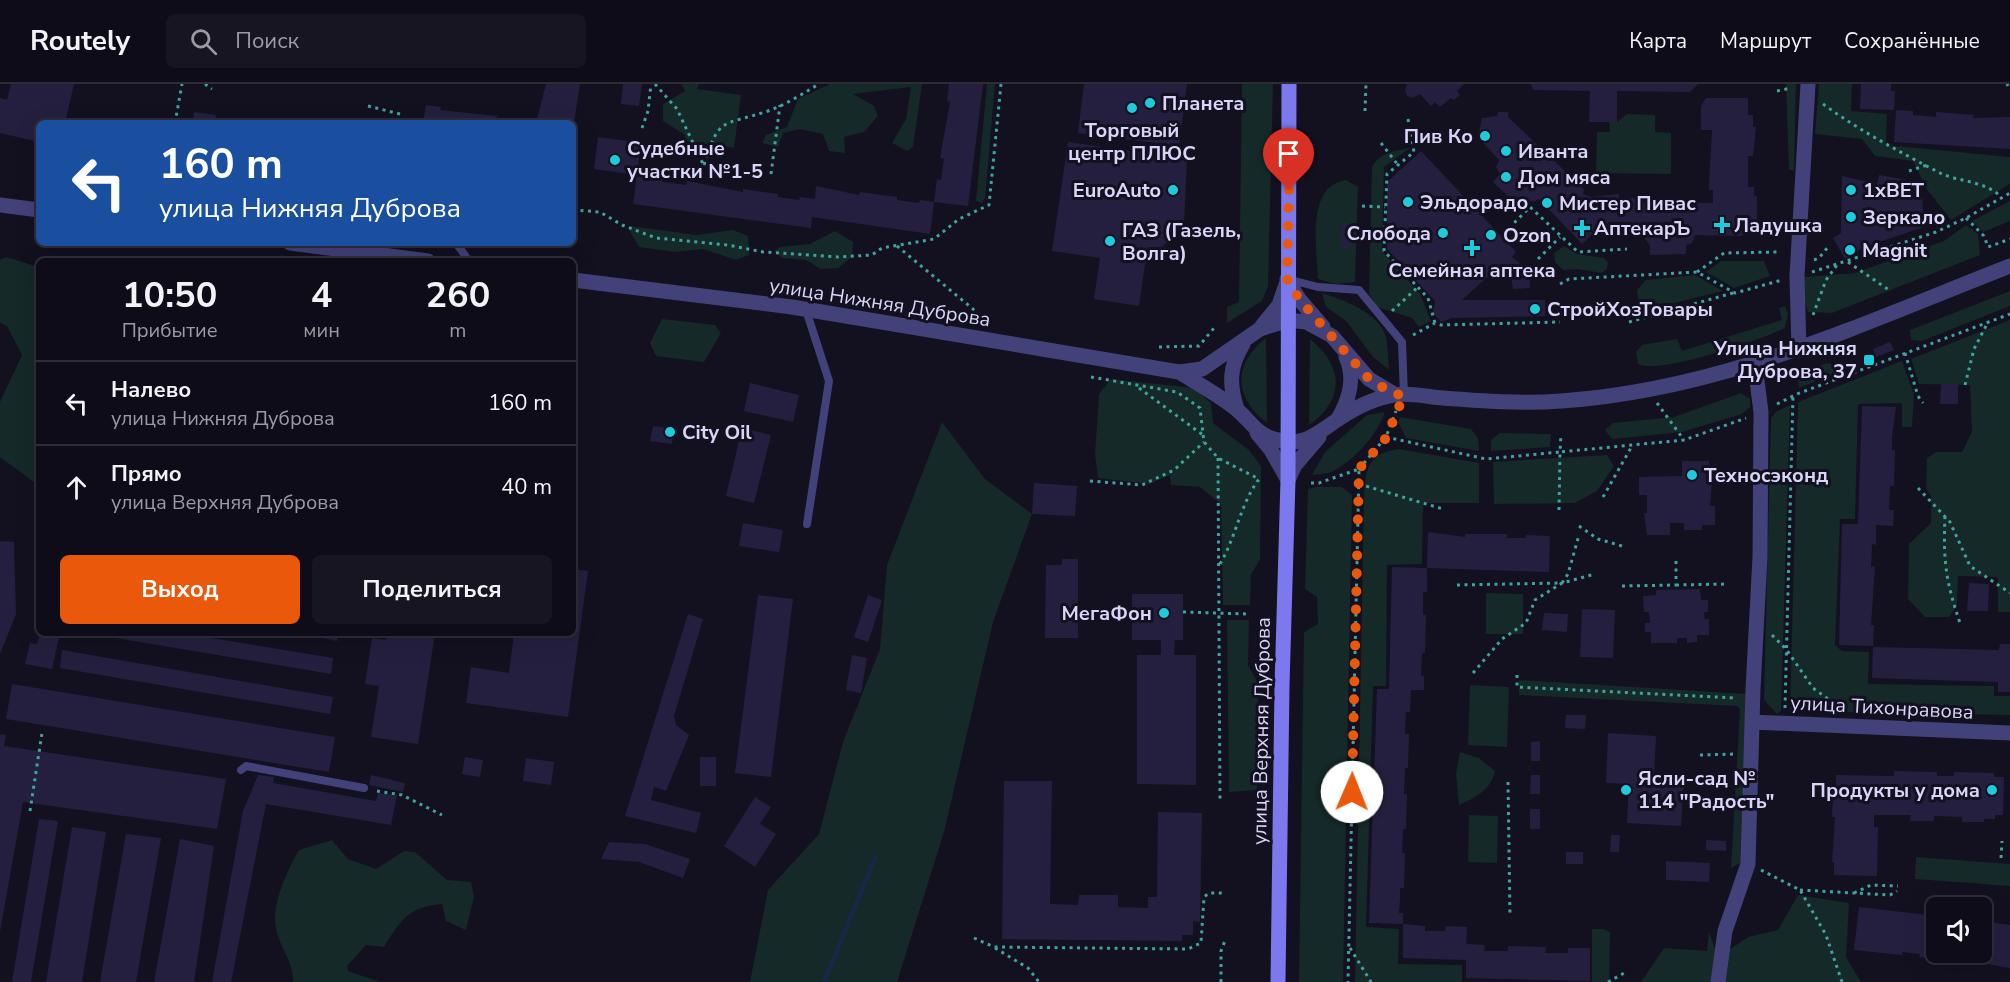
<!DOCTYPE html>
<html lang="ru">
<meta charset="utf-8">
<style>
body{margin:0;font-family:"Nunito Sans",sans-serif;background:#171521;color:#f1f3f6;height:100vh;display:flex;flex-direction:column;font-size:22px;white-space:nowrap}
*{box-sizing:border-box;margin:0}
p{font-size:20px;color:#9b9ba2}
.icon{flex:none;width:33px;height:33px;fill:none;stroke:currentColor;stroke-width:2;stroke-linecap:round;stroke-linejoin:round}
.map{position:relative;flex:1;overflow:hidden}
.drawer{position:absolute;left:36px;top:174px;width:540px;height:378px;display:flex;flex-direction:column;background:#0e0c18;border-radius:9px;box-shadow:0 6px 24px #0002,0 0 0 2px #2e2c37}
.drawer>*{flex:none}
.top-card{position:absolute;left:36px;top:36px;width:540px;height:126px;border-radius:9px;box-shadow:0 6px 24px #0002,0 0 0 2px #2e2c37;background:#1a4fa0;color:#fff;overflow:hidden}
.tools{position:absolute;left:1926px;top:813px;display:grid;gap:12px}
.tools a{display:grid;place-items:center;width:66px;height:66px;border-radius:9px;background:#0e0c18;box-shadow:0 6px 24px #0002,0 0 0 2px #2e2c37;font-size:30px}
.pin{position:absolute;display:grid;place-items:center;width:51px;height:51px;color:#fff;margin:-62px -26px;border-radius:50% 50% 50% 0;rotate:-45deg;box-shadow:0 0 6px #0007}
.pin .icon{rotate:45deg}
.me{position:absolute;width:66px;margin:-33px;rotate:1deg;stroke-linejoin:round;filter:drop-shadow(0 0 4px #0008)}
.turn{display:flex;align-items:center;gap:21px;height:126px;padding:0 24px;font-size:27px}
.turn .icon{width:78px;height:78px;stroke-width:2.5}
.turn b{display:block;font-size:42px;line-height:51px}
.eta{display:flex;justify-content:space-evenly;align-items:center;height:102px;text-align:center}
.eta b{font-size:36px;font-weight:700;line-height:42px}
.action{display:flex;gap:12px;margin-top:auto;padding:12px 24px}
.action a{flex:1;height:69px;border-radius:9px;background:#ea580c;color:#fff;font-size:24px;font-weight:700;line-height:69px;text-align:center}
.action a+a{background:#171521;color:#f1f3f6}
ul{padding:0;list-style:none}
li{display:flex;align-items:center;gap:18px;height:84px;padding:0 24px;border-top:2px solid #2e2c37}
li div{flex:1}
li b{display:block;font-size:22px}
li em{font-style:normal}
header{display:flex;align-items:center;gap:36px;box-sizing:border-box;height:84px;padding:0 30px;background:#0e0c18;border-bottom:2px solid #2e2c37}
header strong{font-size:28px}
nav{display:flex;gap:33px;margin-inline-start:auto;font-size:21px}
.search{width:420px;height:54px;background:#171521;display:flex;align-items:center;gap:15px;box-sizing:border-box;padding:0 21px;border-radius:9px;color:#9b9ba2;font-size:22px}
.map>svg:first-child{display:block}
</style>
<header>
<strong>Routely</strong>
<div class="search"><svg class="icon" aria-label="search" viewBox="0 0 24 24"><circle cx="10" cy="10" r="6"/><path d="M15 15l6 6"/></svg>Поиск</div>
<nav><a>Карта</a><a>Маршрут</a><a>Сохранённые</a></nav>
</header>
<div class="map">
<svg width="2010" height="898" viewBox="0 0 2010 898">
<rect width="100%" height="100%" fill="#131020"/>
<path fill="#142928" d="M681,0H699L697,5L741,11L734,64L684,57L685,51L663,37V20L685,7Z
M830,0H922L913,63L907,67L892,59L906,35L911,3L853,10L874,22L878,32L864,48L844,53L845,69L829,67L823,50L800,45L783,49L778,63L762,59L766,51L787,43L798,15Z
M987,0H995L985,114L982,119L976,117Z
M1242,0H1273L1268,202L1262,217L1227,239V223L1239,218Z
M1786,0H1796L1794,86H1789Z
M1819,0H1852L1851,27L1887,30L1886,61L2010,73V100L1951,136L1926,104L1913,77L1875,72L1862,55L1815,50Z
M1627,30L1655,31V48L1671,49V90L1596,89L1597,48H1610L1609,38H1617Z
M1410,64L1384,83L1382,167L1420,210L1431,237L1419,243L1412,234L1377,223L1369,210L1372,83C1380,68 1395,67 1410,64Z
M1346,96L1358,103L1355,198L1336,200L1318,195C1317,166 1305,102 1346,96Z
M2010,117V137L1983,148L1972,137Z
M1966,141L1978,150L1980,171L1832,229L1808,228L1805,218L1804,193L1855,189L1944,157Z
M630,142L697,151L733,146L748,152L749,171L736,176L703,165L675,168L639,163L629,146Z
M835,147L853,158L852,173L838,184L821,185L806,176L782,174L774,167L780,163L810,160Z
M1564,162L1577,170L1604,174L1608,179L1607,185L1602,189L1577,185L1563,186L1555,178L1554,169Z
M6,173L35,182L39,190V397L35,399L0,373V318L22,271L7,242L0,239V176Z
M1721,177H1764L1770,192L1734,204L1706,188Z
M1695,191L1723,207L1646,226L1639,220L1637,206L1646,196Z
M2010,207V222L1922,257L1911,256L1910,246Z
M1322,209C1343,216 1379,228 1386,253C1388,263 1388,275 1389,286L1373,273L1346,237L1326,223Z
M1785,222L1788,230L1785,244C1761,256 1660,291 1638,280L1636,268L1642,261L1677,255L1682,267L1782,236L1779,224Z
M662,235L715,241L721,249L704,278L656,272L650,259Z
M2010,236V528H1998V493L1958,492L1957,522L1949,533H1925L1908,515L1909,460L1931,439V412L1926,405L1927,374L1936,368H1962L1972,348L1970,301L1919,300L1911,275Z
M1266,254L1267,339C1233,313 1233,280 1266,254Z
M1310,255C1344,282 1345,316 1309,341Z
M1902,277L1914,310L1912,343H1902V319L1858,320L1855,435H1840L1835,561L1842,567L1869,568L1868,600L1994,602V612H2010V631L1790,627L1798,318Z
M1827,279L1848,284L1799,304L1798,293L1802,288Z
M1111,295L1194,304L1211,319L1213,339L1249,366L1261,382L1260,475L1251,491L1250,521H1223L1221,420L1200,403L1171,401L1170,391L1149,400L1098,394L1095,370L1099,310Z
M1741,309L1750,315V323L1742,330L1682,348L1612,355L1605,346L1613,339L1674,333Z
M1790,321L1781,627L1777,630L1764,616L1771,334L1776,328Z
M1385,328C1377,351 1353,378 1331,388C1325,390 1317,390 1312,391L1325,368L1367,331Z
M1400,333L1471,345L1478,354L1479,367L1406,354L1398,338Z
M942,338L985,395L1032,430L993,538L944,748L897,898H750L768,806L819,750L843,658L880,565L887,481Z
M1500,349L1551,350L1550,363L1491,367V356Z
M1399,365L1479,379V419H1423L1422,480L1387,481L1386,602H1373L1366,843L1399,845L1398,880L1462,881V898H1355L1364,411C1366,384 1368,369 1399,365Z
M1607,371L1614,382L1597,407L1575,419L1494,420L1493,378Z
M1316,403H1342L1352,411L1343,898H1299L1304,548L1318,540L1317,513L1305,505L1308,405Z
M1486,509L1523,510V550H1486Z
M1227,536H1249L1248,581L1258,599L1257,706L1229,708Z
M1519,596L1748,610L1744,777L1731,784L1740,625L1737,622L1519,611Z
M1470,601L1509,603L1507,663L1468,661Z
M1460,668L1479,674L1495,687C1491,706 1475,714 1459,721L1456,689Z
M1469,731L1498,732L1497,779L1468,778Z
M332,756L348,775L376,785L404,767L415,768L447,796L471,798L474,813L466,846L446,837L442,820C408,823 401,836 384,863L366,861L347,882L348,887L380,898H293C294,878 280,864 276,845C271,820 287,787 299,766Z
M1916,773L2010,780V802L1915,795Z
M1798,811L1849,819L1846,873L1861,898H1722L1729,866L1748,853L1778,846Z
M1592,845H1603L1610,848L1609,898H1592Z
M1709,848L1716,867L1711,898H1641L1664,864L1707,867Z"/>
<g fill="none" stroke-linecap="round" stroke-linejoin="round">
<path stroke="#162845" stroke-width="5" d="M824,898L875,774"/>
</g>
<path fill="#251f3f" d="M11,0H74L65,39H39V58L0,49V14L7,16Z
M546,0H580L574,39H536Z
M623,0H642L639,22L621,20Z
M949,0H983L968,122L934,118L937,95L941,96L944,75L940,74L950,18L947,17Z
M1084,0H1187L1179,62L1078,49Z
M1407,0H1464L1457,7L1460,11L1454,16L1451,14L1440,23L1435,18L1431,22L1420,10L1413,14L1407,12L1405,7Z
M1531,0H1698L1690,8L1617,7V38H1589L1590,7L1533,6Z
M1861,0H1891V7H1895L1894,26L1860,25Z
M1706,14H1748V31H1753V43H1756L1753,72H1748V103H1754V112H1757V140L1741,152L1695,151L1692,159L1686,161V170L1650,171V161L1643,152L1593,150L1582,160L1539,115L1533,118L1525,114L1517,121L1493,98L1500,90L1496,83L1499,76L1478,53L1482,34L1497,32L1498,28H1508V33L1584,105L1583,110L1591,113L1619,110V114H1636V119H1713V106H1709V101L1712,46H1701V22Z
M426,21L441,23L440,26L497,32L496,36L508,39H423Z
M1896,26L1913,27V31L1926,32L1936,33V28L1974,31L1973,34L2010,33V65L1894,58Z
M194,28L216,31L215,36L229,39H193Z
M238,34L267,38V39H237Z
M598,53L641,59L637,91L594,85Z
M1068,58L1187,75L1184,141L1145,180L1139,222L1094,215L1100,174L1052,167Z
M1421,67L1516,168L1512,173L1529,187L1530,204L1513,205L1511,193L1499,182L1462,216H1545V232L1452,234L1441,238L1433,229L1435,217L1387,165V98Z
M637,91L663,94L662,98L686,101L687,97L743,108V105L778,110V113L799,116L800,113L815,115L816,102L859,111L860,108L897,113V116L919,119L920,116L934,118L930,150L812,133L811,144L633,120Z
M1879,91L1908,96L1906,109L1922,111L1924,143L1864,163L1845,175L1833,154L1841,149L1842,92L1877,100Z
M1341,140L1353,141L1352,164H1340Z
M1890,258L1894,266L1876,273L1873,265Z
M750,299L799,311L793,338L744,327Z
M1941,300H1958V320H1940Z
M1862,322L1896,323L1892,353V366H1895L1894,402H1890L1889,426H1894L1893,442L1876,441V461L1872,460L1871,483L1875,482L1871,541H1874L1873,562L1839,561L1842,440H1858Z
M653,342L674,345L672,360L650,357Z
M742,344L771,351L754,419L726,412Z
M1682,377H1709V383L1713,384L1710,422H1715V441H1702V446H1684V439H1670V451H1647L1644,429H1647V411H1639V393L1682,392Z
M1034,399L1077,402L1075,432L1032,430Z
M743,439L783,446L779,468L739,462Z
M1428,448L1465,453V450H1507V454H1526V451L1550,452L1549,488L1427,484V508H1423V531H1426L1425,569H1422L1421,592H1424V606H1411L1410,628H1406L1405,650H1409L1408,684H1405L1404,710H1407L1406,745H1403L1402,769H1405L1404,804H1400V815L1399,829H1403V840L1425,842V847H1445L1446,842L1467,843L1466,860L1485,861L1484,867H1508V862L1546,863L1545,869H1568V864H1590V897L1466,894V876L1403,874V840L1369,839L1377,605H1389L1392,483L1427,484Z
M0,457L14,458L16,530L0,570Z
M1062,475H1078V554H1045L1046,481H1062Z
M573,485L588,487L568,633L466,619L471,583L509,589L514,549H573Z
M1969,499L1989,500L1988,527H1967Z
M1700,505L1701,516H1708V528H1704L1705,535H1709V551H1697V558L1687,559V554H1677V559H1651V548H1645V539H1650L1649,528H1644L1643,512L1656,511V506Z
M1132,510H1183V556H1175L1174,571H1196V701L1137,700V571H1161V556H1132Z
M758,511L793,515L771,693L735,689Z
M868,511L882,516L868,558L854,553Z
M1582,525L1615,526L1613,574L1580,573Z
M1544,529L1568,530L1567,548L1542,546Z
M688,530L703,535L674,632L676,641L689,651L666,707L654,703L651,716L701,729L696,749L625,732Z
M40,549H60L52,585L25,580L30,559L37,560Z
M116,549H181L333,574L331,590L116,554Z
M299,549H339L337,557Z
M387,549H435L418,660L371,653L379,602L365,600L372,554L386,556Z
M2000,560H2010V608H1998V598L1872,594L1873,563L1999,566Z
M62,566L333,613L330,630L60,584Z
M852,571L867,574L861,609L846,606Z
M12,600L335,653L329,688L6,635Z
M1566,631H1586L1585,645L1565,644Z
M1608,649L1656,652L1654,691L1684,693L1681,742L1627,739L1629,700L1606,699Z
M0,650L6,651L4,662L226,695L217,745L23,718L0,848Z
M1540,657V677H1531V658Z
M465,673L483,676L480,693L462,690Z
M700,673H716V702H700Z
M526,674L554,678L551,701L523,697Z
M1894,687L1937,688V692H1954V688L1994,689V693H2004L2003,731H1995V735H1984V738H1962V733L1934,732V737H1910L1911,731H1874V743H1878L1877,792L1834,791V778H1832L1835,733H1832L1833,709H1836V691L1894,692Z
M258,691L274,693L273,699L376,717L378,709L397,711L391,741L266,720L231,898H212L243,727Z
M371,691L405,699L403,708L369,701Z
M1531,691H1540V710H1530Z
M1004,697H1052L1050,820L1078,821L1079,811H1118V823L1148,824V813H1157L1158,728L1202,729L1200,838L1193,837V851H1182V857L1002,855Z
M755,713L771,723L760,740L776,750L755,783L724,762Z
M1530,725H1540V745H1530Z
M39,735L58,737L31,898H12Z
M72,743L106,748L82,898H46Z
M126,750L161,754L136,898H100Z
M1611,751H1620L1619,768H1610Z
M180,755L214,762L194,898H154Z
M1706,756L1726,757V767L1706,766Z
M609,758L645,760L690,775L683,794L639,778L601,775Z
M1566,768H1583V780H1566Z
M1666,777L1710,779L1709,798L1666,796Z
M1859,823L1936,832V868H1982V837L2010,841V884L1959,875V878L1919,873L1920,870L1902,868V871L1854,866Z"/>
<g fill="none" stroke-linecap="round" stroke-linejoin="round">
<path stroke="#3ea49d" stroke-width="3" stroke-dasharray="3 4.5" stroke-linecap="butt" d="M205,0L212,5
M655,0L677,25L703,80
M2007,0L2008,2
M1777,7L1791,4
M1823,20C1860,47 1900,68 1940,89C1959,98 1986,97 2001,113
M368,22L404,31
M1365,27L1366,0
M1408,35L1414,68L1387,90L1384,167L1428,214L1435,239
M175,39L182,0
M642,44L648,27L651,0
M1381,59L1398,81
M704,81C719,33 721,42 765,28C784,22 802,10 819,0
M1909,87L1927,81
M771,90L780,21
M1362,122L1385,123
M573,126L600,128L622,141L656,154L728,161L763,168L838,173L872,171L882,164L934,155L959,135L989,121L1001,0
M1966,134L1984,152L1988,163L2010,155
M1509,144L1530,123L1578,168L1627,165
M897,162L973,225L983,239
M1538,175L1560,153
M1814,176L1819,174L1828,163
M1848,178L1889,206
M1697,188L1724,169L1778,168
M1812,188L1936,148L1966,134L2010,109
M1560,200L1569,195L1697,188L1735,209L1782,196
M1392,227L1418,203
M1813,231L1826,196L1837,181
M1629,238L1733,209
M1413,251L1435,239L1441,241L1560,238
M1159,263L1199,262L1214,244
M1905,269L1918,312L1923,319
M1091,293L1177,308L1200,324L1204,358L1218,374L1259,395C1240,421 1236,453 1220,480
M1965,301L1974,265L1987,240
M1139,304L1203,351
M1657,319L1684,356
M1777,320L1797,310L2010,230
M1386,353L1486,375L1560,368L1561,350
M1218,374L1220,718
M1359,385L1386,353L1396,327
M1090,397L1142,401L1174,386L1204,358
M1311,399H1319L1359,385L1348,898
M1359,400L1443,425
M1918,404L1950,438L1970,482L2010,509
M1603,413L1632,362
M1559,426L1560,368L1684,356L1746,334
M1945,432C1943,479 1946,498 1961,542
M1579,442L1598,455L1622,462
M1457,501L1562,499L1568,490L1579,451
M1676,501L1728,500
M1622,502L1676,501V473
M1183,528L1248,530
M1772,551L1786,565L1813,604L1843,626
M1473,589L1502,555L1526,539L1535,516L1562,499L1595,490
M1517,591V603L1736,614
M1785,624L1793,312
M1700,671L1737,670
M1508,698L1510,833
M377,707L402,711L442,731
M30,727L42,649
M2001,774L2002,757
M1761,786L1800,806L1826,851L1842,898
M1800,806L1890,811L1897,807
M1854,809L1871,801L1898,802
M974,854L994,863L1188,865L1201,859L1204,813L1209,809H1226
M995,864L1028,884L1039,898
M1350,864L1371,898
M1221,898V867L1226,854
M1608,898L1626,888"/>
<path stroke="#434179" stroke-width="8" d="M456,159L469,177
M1287,195L1318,203L1359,206L1402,258L1404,311
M806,226L829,297L807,440
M241,686L246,682L364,704"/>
<path stroke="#434179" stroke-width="15" d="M1799,266L1797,192L1808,0
M1752,638L2010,649
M1718,898L1725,847L1748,780L1753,605L1760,473L1761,328L1755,281"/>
<path stroke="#434179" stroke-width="15" d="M0,121L39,126
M290,159L428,177
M1287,195L1299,215L1323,243
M573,196L792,223L1179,288L1202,285L1260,245L1288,236L1306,238L1332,252L1369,295L1394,310
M1262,242L1279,221L1287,198
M1179,288C1198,300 1219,311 1236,325C1250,336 1256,350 1274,355C1305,364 1317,349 1340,334C1355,324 1375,314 1394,311C1409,308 1428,313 1443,314C1482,317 1522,320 1561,317C1723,306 1861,240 2010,182
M1237,325C1229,300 1229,283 1243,260
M1338,335C1349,316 1356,295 1346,273
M1257,349L1271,366L1288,396
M1288,396L1295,381L1319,353"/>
<path stroke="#7b79ed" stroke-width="15" d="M1278,898L1282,602L1288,396L1289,0"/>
</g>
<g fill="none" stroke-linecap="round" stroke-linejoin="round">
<path stroke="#ea580c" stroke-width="10" stroke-dasharray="0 18" d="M1289,106L1287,195L1299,215L1369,295L1394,310L1404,311L1386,354L1359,385L1352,708"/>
</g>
<g fill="#1ecbdd" stroke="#131020" stroke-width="2">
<circle cx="1150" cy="19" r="6"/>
<circle cx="1132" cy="24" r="6"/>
<circle cx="1485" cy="52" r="6"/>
<circle cx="1506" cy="67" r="6"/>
<circle cx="615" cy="76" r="6"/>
<circle cx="1506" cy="93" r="6"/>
<circle cx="1173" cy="106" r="6"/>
<circle cx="1851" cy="106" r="6"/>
<circle cx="1408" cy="118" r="6"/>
<circle cx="1547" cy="119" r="6"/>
<circle cx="1851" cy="133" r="6"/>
<path d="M1719 132h6v6h6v6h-6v6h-6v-6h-6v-6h6z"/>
<path d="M1579 135h6v6h6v6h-6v6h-6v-6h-6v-6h6z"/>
<circle cx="1443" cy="149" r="6"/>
<circle cx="1491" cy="151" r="6"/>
<circle cx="1110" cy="157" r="6"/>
<path d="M1469 155h6v6h6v6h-6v6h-6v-6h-6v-6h6z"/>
<circle cx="1850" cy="166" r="6"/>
<circle cx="1535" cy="225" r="6"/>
<rect x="1863" y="270" width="12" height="12" rx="3"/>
<circle cx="670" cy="348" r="6"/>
<circle cx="1692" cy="391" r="6"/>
<circle cx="1164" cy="529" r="6"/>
<circle cx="1626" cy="706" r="6"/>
<circle cx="1992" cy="706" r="6"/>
</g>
<g text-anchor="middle" stroke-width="6" stroke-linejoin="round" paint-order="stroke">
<g font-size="20" font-weight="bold" fill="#d9d5f9" stroke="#131020" text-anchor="start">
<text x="1162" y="26">Планета</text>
<text x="1132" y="53" text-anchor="middle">Торговый<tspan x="1132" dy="23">центр ПЛЮС</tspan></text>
<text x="1473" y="59" text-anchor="end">Пив Ко</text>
<text x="627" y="71">Судебные<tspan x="627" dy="23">участки №1-5</tspan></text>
<text x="1518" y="74">Иванта</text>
<text x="1518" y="100">Дом мяса</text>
<text x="1161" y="113" text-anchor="end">EuroAuto</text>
<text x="1863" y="113">1xBET</text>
<text x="1420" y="125">Эльдорадо</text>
<text x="1559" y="126">Мистер Пивас</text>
<text x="1863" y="140">Зеркало</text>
<text x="1734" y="148">Ладушка</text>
<text x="1594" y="151">АптекарЪ</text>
<text x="1122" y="153">ГАЗ (Газель,<tspan x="1122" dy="23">Волга)</tspan></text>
<text x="1431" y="156" text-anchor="end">Слобода</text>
<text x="1503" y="158">Ozon</text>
<text x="1862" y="173">Magnit</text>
<text x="1472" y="193" text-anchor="middle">Семейная аптека</text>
<text x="1547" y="232">СтройХозТовары</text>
<text x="1857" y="271" text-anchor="end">Улица Нижняя<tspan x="1857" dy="23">Дуброва, 37</tspan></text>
<text x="682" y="355">City Oil</text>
<text x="1704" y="398">Техносэконд</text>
<text x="1152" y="536" text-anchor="end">МегаФон</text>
<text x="1638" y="701">Ясли-сад №<tspan x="1638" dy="23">114 "Радость"</tspan></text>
<text x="1980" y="713" text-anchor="end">Продукты у дома</text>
</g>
<g font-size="20" fill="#d9d5f9" stroke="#131020">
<text transform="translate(880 218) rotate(9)" y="7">улица Нижняя Дуброва</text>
<text transform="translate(1882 623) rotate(3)" y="7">улица Тихонравова</text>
<text transform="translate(1261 647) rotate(-89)" y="7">улица Верхняя Дуброва</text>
</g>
</g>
</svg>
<div class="tools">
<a><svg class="icon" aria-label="sound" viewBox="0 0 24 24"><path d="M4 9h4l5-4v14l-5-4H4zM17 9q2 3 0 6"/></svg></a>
</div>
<div class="pin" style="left:1289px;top:106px;background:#d93025"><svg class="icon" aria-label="arrive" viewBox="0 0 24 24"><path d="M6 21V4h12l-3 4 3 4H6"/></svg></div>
<svg class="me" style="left:1352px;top:708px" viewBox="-20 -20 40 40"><circle r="19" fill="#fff"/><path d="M0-13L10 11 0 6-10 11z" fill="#ea580c"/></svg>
<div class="top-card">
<div class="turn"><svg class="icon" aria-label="left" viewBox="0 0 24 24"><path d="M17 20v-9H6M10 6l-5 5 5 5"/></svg><div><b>160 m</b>улица Нижняя Дуброва</div></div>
</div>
<section class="drawer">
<div class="eta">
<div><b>10:50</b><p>Прибытие</p></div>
<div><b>4</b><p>мин</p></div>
<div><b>260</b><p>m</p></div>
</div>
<ul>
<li><svg class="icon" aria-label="left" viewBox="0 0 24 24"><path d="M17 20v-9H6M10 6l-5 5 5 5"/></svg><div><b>Налево</b><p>улица Нижняя Дуброва</p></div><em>160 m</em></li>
<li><svg class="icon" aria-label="ahead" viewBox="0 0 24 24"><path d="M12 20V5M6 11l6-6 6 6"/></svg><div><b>Прямо</b><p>улица Верхняя Дуброва</p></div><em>40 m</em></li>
</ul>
<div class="action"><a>Выход</a><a>Поделиться</a></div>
</section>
</div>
